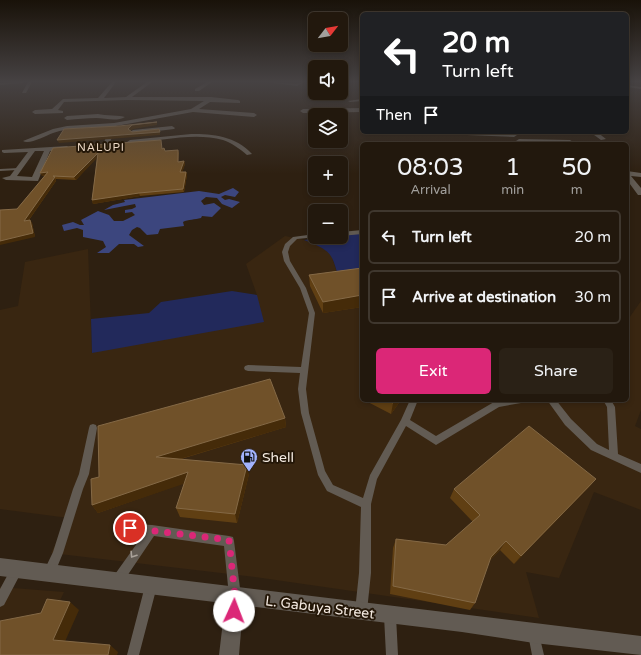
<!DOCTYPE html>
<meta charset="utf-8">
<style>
body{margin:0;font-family:"Varela Round",sans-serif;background:#2a2116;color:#f1f3f6;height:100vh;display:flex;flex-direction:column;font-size:15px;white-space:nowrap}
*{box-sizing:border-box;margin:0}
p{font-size:13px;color:#a2a09d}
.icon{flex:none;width:22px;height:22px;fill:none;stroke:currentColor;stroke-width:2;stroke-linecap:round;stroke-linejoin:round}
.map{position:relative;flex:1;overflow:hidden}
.panel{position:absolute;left:360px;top:142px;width:269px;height:260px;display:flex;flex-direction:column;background:#22180d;border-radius:6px;box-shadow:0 2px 6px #0003,0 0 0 1px #3f372e}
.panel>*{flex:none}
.banner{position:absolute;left:360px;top:12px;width:269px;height:122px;border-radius:6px;box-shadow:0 2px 6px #0003,0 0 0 1px #3f372e;background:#202124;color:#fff;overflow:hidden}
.needle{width:26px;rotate:59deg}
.fabs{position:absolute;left:308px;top:12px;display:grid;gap:8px}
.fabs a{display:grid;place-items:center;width:40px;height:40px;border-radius:6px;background:#22180d;box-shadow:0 2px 6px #0003,0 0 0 1px #3f372e;font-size:20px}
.pin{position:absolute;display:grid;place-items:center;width:34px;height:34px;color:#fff;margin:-17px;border:2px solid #fff;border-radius:50%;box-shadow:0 1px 4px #0007}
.me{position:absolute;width:44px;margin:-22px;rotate:2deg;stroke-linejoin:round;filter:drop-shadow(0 0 3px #0008)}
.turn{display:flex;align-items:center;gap:14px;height:84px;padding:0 16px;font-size:18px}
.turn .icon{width:52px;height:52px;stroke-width:2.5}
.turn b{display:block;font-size:28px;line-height:34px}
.then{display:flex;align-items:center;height:38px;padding:0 16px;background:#0003;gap:8px;font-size:15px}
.eta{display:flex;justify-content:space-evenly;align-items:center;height:68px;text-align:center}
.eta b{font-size:24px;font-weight:600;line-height:28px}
.button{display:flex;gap:8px;margin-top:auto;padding:8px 16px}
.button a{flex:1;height:46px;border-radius:6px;background:#db2777;color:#fff;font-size:16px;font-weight:600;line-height:46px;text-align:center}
.button a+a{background:#2a2116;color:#f1f3f6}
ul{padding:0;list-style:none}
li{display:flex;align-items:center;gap:12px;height:54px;margin:0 8px 6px;padding:0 8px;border:2px solid #3f372e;border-radius:6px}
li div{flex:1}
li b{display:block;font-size:15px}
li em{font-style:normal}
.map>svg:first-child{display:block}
</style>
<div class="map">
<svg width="641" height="655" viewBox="0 0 641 655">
<rect width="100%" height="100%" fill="#2e2011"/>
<path fill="#392611" d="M285,236L304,240L320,246L331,254L340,282L362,279V400H627V321L641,301V410L635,426L641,429V510L594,492L559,578L526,572L539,618L255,577L51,553L69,518L0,509V310L18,306L25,262L88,249L92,353L257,295L246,264Z
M0,587L64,592L40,643L118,652L117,655H0Z"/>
<path fill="#22295b" d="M362,233V279L340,282C331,253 334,252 304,240L324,237H341V235Z
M232,291L257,295L264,322L92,353L91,319L149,313L161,302Z"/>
<path fill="#3c467e" d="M233,188L239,192L235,197L225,195L221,197L225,200L229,199L240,202L232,208L222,204L217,198L206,197L201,201L204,205L214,203L221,208L212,217L202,216L201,218C195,220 188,219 183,222L184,226L160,229L158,234L147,235L140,228L137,227L132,230L129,235L144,246L138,247L134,244H119L109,253H97L106,247L103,241L83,237V230L77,228L64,231L62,225L73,222L80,225H84L81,220L98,211L109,215L114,221H123L135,215L132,212L125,213V210L132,209L136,207L135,204L104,210L113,205L125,202L124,200L199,191L219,194Z"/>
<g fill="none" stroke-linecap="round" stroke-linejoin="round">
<path fill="#625b53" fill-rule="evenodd" d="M362,99V101L350,102L348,101Z
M19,168V169L17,170L0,171V169Z
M362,230V234L341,236V232Z
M315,234V237H317L297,239L290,246L288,252L290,261L306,288L315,313L306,389L309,413L325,471L333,485L363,498L370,475L401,420L410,400H418L410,420L436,436L494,402L501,400H525L524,402L521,403L499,407L436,445L406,426L377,479L371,504V573L367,611L365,615L361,617L357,615L355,611L359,573L361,507L327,491L318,475L301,413L298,389L300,373L248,371L245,370L244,368L245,366L248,365L301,367L309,313L300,288L284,261L282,252L285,244L293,237Z
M547,400H556L571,419L597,444L609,450L607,407L603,400H611L615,407L618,454L641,464V473L591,450L565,425Z
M93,424L96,425L97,428L89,474L83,489L63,553L53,577L49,579L45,577L43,573L53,552L73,489L79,474L89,428L90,425Z
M118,523L152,525L229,536L233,537L234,541L241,596L239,600L235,602L231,600L229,596L224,546L154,536L121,585L117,587L113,585L111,581L113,577L143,535L118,533L114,532L113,528L114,524Z
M17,563L21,565L23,569L4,605L0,607V589L13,565Z
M151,580L155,582L157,586L139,655H127L145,586L147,582Z
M390,610L394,612L396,616L398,655H386L384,616L386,612Z
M534,628L538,630L544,655H532L528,634L530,630Z"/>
<path fill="#625b53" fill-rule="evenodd" d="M24,82L22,83L0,85V83Z
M28,82H32L26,93H22Z
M112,82H116L104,98L126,97L147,82H152L132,97H211L238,100L240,101V103L210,102L199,109L254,113L257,115L254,117L193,112L116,126L109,145L106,147L103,145L110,127C91,128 70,127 53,133C45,136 29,145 23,141L53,129L67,126L114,123L191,109L204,101L127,100L64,102L58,110L63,111V113L35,114L32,112L35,110L52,109L63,99L98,98Z
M207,82H212L199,91H195V89Z
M267,82L296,84L304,82L297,86Z
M627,85L641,87V89L627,87Z
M313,87H315V91L311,95H307V93Z
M362,108V112L303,113L300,111L303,109Z
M98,114C105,116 121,115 125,117C116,122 106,118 96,118C87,118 77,119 67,120L64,118L67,116Z
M172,126L175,128L174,129L133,134L130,132L133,130Z
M465,132L514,133L517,135L514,137L467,135L465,134Z
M590,132H597L606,139L601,140Z
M191,134C213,134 236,136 252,154L247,155C240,149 232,143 223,140C194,132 160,141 130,144L127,142L130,140Z
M519,139L570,140L573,142L570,144L517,142L516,141Z
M67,146L70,148L69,149L50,151L38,181L6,180L2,178L10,176L28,152L4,153L2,152V150ZM35,151H44L32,177L17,176Z
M627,171L641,173V177L631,176L641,188V195H638L627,180Z
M235,587L241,590L244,596L239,655H219L226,596L229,590Z"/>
<path fill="#625b53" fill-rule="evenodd" d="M0,558L641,636V655L534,643L462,632L0,576Z"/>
</g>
<path fill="#603f13" d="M53,148L162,149L165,151L178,150L179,153L178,162L184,161L185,164L182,172H186L187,175L184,192L140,196L93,204L92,200L97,157L76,180L56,179V181L29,220H30L32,223L35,237L17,209L45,176H42Z
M362,268V307L323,313L310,286L309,275Z
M362,383V399L359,397L360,386Z
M364,400H401L391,414Z
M285,418L286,427L181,459L249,474L237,523L180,517L176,508L184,483L98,513L92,505L99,477Z
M596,479L588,488L514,564L500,550L489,561L475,603L470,610L390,594L393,548L396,539L446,545L473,522L450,498L454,489Z"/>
<path fill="#452b09" d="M157,122V125L133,129L129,132L128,129L132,125Z
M160,132V135L59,143L57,140Z
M98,153L99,156L76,180L74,177Z
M184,161L185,164L181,176L180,172Z
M48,172L49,175L42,176L40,173Z
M186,172L187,175L184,192L183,189Z
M55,177L56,181L26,224L24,221Z
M139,193L140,196L93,204L92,200Z
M30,220L32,223L35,237L0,245V241Z
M362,295V307L323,313V302Z
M395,400H401L391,414L393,403Z
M285,418L286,427L160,465L156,457Z
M247,465L249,474L237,523L235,514Z
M188,472L192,481L98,513L92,505Z
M596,479L588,488L514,564L521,556Z
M506,541L500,550L485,565L491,557Z
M70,602L79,610L63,646L53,640Z
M110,645L118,652L117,655H108Z"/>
<path fill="#705129" stroke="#846946" d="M157,122L132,125L128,129L132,132L159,129L160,132L57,140L64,129L119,126Z
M161,140L162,149L164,148L165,151L178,150V162L184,161L180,172H186L183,189L139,193L92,200L98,153L74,177L53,176L55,177L24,221L30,220L33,233L0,241V210L17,209L48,172L40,173L53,148Z
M362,268V295L323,302L309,275Z
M270,379L285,418L156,457L247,465L235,514L176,508L188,472L92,505L91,479L99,477L98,426Z
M362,383V387L360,386Z
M387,400H395L393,403Z
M529,426L596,479L521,556L506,541L491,557L475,603L393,586L396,539L446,545L480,515L454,489Z
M47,599L70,602L53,640L110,645L108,655H0V621L41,613Z"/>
<defs><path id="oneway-chevron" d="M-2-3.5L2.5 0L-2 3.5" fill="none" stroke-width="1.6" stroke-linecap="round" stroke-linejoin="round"/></defs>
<use stroke="#aaa29a" href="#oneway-chevron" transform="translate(133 555) rotate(123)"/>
<linearGradient id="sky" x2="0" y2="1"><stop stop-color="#191209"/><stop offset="0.47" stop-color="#464243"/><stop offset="1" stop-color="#464243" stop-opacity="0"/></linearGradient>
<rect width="641" height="174" fill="url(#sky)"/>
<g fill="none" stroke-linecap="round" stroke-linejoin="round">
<path stroke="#db2777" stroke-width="7" stroke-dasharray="0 12.6" d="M130,528L229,540L235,596L234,611"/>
</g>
<defs>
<g id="fuel-pin" transform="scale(0.9)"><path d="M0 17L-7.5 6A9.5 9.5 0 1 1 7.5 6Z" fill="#a2b2fd" stroke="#241708"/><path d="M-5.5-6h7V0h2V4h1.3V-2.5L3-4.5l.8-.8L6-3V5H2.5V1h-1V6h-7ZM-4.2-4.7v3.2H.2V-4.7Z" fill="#111"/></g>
</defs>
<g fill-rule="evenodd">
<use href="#fuel-pin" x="249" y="457"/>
</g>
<g text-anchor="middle" stroke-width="4" stroke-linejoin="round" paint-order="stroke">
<g font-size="11" letter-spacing="1" fill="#ecd8c5" stroke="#241708">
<text x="101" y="151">NALUPI</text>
</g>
<g font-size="14" fill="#f3e9e0" stroke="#241708" text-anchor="start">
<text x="262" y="462">Shell</text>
</g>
<g font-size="14" fill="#f3e9e0" stroke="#241708">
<text transform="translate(320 607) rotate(7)" y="5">L. Gabuya Street</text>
</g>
</g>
</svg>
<div class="fabs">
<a><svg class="needle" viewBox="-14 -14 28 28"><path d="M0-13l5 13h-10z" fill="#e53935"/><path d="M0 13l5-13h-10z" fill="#a2a09d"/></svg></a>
<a><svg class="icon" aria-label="sound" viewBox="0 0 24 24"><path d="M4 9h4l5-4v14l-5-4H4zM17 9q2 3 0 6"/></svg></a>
<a><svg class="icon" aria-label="layers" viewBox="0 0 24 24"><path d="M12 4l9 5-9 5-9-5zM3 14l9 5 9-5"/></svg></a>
<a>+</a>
<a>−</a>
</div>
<div class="pin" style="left:130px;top:528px;background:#d93025"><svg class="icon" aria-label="arrive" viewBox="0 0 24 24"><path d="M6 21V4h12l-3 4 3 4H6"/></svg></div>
<svg class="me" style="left:234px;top:611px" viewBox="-20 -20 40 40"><circle r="19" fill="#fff"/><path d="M0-13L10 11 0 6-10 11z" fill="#db2777"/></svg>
<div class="banner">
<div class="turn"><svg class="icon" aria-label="left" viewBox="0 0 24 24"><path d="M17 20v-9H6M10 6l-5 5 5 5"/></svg><div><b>20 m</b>Turn left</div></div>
<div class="then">Then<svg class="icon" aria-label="arrive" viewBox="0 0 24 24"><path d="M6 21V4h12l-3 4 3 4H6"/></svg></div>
</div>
<section class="panel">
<div class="eta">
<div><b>08:03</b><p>Arrival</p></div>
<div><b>1</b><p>min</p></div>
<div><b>50</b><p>m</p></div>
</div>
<ul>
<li><svg class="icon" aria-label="left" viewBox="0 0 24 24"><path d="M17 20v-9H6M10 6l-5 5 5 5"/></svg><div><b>Turn left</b></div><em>20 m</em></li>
<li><svg class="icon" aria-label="arrive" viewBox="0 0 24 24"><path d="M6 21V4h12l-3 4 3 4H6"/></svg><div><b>Arrive at destination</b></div><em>30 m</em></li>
</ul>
<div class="button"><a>Exit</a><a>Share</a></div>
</section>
</div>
